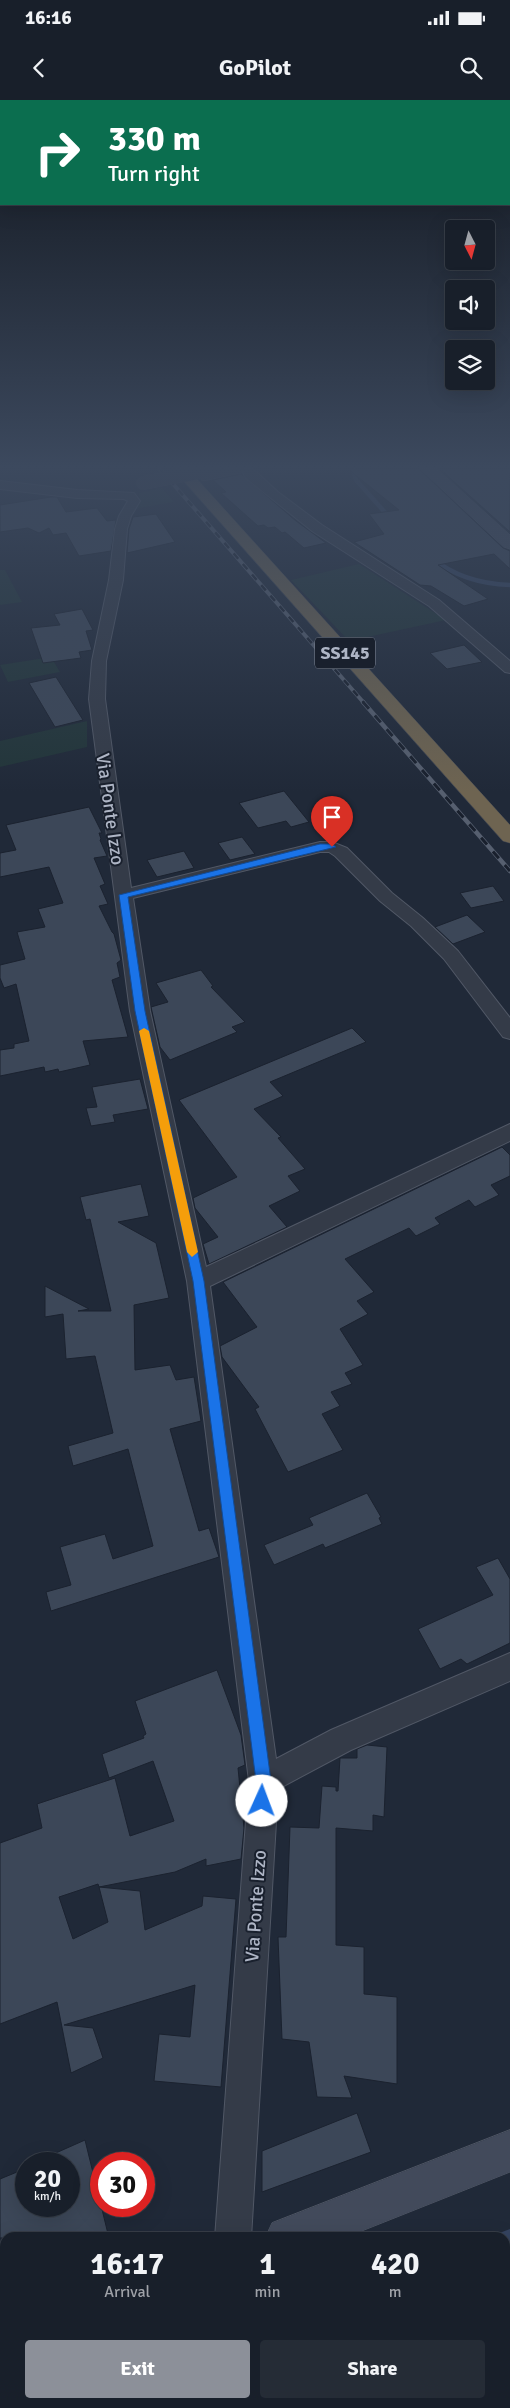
<!DOCTYPE html>
<style>
body{margin:0;font-family:Signika,sans-serif;background:#252c36;color:#f1f3f6;height:100vh;display:flex;flex-direction:column;font-size:19px;white-space:nowrap}
*{box-sizing:border-box;margin:0}
p{font-size:16px;color:#9fa2a8}
.icon{flex:none;width:28px;height:28px;fill:none;stroke:currentColor;stroke-width:2;stroke-linecap:round;stroke-linejoin:round}
.map{position:relative;flex:1;overflow:hidden}
.sheet{position:absolute;left:0px;top:2132px;width:510px;height:176px;display:flex;flex-direction:column;background:#181f2a;border-radius:15px 15px 0 0;box-shadow:0 5px 20px #0002,0 0 0 1px #363d47}
.sheet>*{flex:none}
.top-card{position:absolute;left:0px;top:0px;width:510px;height:105px;box-shadow:0 5px 20px #0002,0 0 0 1px #363d47;background:#0b6e4f;color:#fff;overflow:hidden}
.needle{width:32px;rotate:174deg}
.buttons{position:absolute;left:445px;top:120px;display:grid;gap:10px}
.buttons a{display:grid;place-items:center;width:50px;height:50px;border-radius:5px;background:#181f2a;box-shadow:0 5px 20px #0002,0 0 0 1px #363d47;font-size:25px}
.speed{position:absolute;left:15px;top:2052px;display:flex;gap:10px;font-size:25px;font-weight:700;text-align:center}
.speed>*{display:grid;place-content:center;width:65px;height:65px;border-radius:50%;background:#181f2a;box-shadow:0 5px 20px #0002,0 0 0 1px #363d47;line-height:1}
.speed small{font-size:12px;font-weight:400}
.speed .limit{border:8px solid #d22;background:#fff;color:#111}
.pin{position:absolute;display:grid;place-items:center;width:42px;height:42px;color:#fff;margin:-51px -21px;border-radius:50% 50% 50% 0;rotate:-45deg;box-shadow:0 0 5px #0007}
.pin .icon{rotate:45deg}
.me{position:absolute;width:55px;margin:-28px;rotate:2deg;stroke-linejoin:round;filter:drop-shadow(0 0 4px #0008)}
.turn{display:flex;align-items:center;gap:18px;height:105px;padding:0 25px;font-size:22px}
.turn .icon{width:65px;height:65px;stroke-width:2.5}
.turn b{display:block;font-size:35px;line-height:42px}
.eta{display:flex;justify-content:space-evenly;align-items:center;height:85px;text-align:center}
.eta b{font-size:30px;font-weight:800;line-height:35px}
.cta{display:flex;gap:10px;margin-top:auto;padding:10px 25px}
.cta a{flex:1;height:58px;border-radius:5px;background:#8c9099;color:#fff;font-size:20px;font-weight:800;line-height:58px;text-align:center}
.cta a+a{background:#252c36;color:#f1f3f6}
.status{display:flex;justify-content:space-between;align-items:center;height:35px;padding:0 25px;background:#181f2a;direction:ltr}
.status svg{height:14px;fill:currentColor}
header{display:flex;justify-content:space-between;align-items:center;height:65px;padding:0 25px;background:#181f2a;font-size:22px;font-weight:800}
.map>svg:first-child{display:block}
</style>
<div class="status"><b>16:16</b><svg viewBox="0 0 49 12"><path d="M0 12V9h3v3zM5 12V6h3v6zM10 12V3h3v9zM15 12V0h3v12zM26 1h20v11H26zM47 4h2v5h-2z"/></svg></div>
<header><svg class="icon" aria-label="back" viewBox="0 0 24 24"><path d="M15 5l-7 7 7 7"/></svg>GoPilot<svg class="icon" aria-label="search" viewBox="0 0 24 24"><circle cx="10" cy="10" r="6"/><path d="M15 15l6 6"/></svg></header>
<div class="map">
<svg width="510" height="2308" viewBox="0 0 510 2308">
<rect width="100%" height="100%" fill="#202938"/>
<path fill="#223539" d="M162,388L174,402L134,409L140,403L139,393Z
M359,464L446,520L349,541L291,480Z
M0,470H5L22,502L0,505Z
M51,557L60,572L8,582L0,565Z
M87,621V647L0,667V641Z"/>
<path fill="#34435f" d="M510,2129V2241L505,2243V2138L489,2137Z
M76,2304H360L350,2308H65Z"/>
<g fill="none" stroke-linecap="round" stroke-linejoin="round">
<path stroke="#34435f" stroke-width="4.5" d="M353,369L356,380L390,418
M432,458C455,477 481,484 510,485"/>
</g>
<path fill="#3c4758" stroke="#1b222f" d="M348,369H419L503,448L510,451V469L494,454L438,465L488,499L464,506L431,486L420,485L354,442L384,434L369,414L399,410Z
M440,369H510V432Z
M241,374L296,421L326,443L304,448L285,432L282,433L275,427L268,428L264,425L258,426L221,393L226,392L213,380Z
M51,397H57L66,412L97,408L107,421L116,420L111,451L79,456L66,433L53,435L49,428L39,433L28,428L0,432V405Z
M156,414L175,442L127,453L129,429L133,417Z
M82,509L93,530L86,531L92,550L79,552L81,558L43,563L31,528L60,525L54,514Z
M464,545L482,562L447,569L430,553Z
M56,577L83,620L55,627L29,583Z
M284,691L309,722L291,727L286,721L258,728L239,703Z
M89,707L102,733H99L101,739L100,740L107,756L94,758L105,784L100,786L108,804L99,806L112,832L114,834L121,860L117,863L120,877L112,880L128,937L83,941L90,965L59,972L58,969L45,972L44,967L0,976V950L14,948V944L29,941L16,884L4,888L0,878V865L25,859L17,832L45,827L38,809L63,803L49,767L0,777V753L16,750L6,725Z
M242,737L255,754L230,760L218,743Z
M184,751L194,768L157,777L147,760Z
M493,786L504,801L471,808L460,793Z
M467,815L485,832L453,844L435,827Z
M201,870L213,886L211,887L245,922L232,927L237,932L170,960L160,947L151,907L168,902L156,883Z
M352,928L366,942L270,982L283,996L254,1009L281,1037L278,1038L305,1069L288,1076L300,1091L269,1106L287,1127L209,1164L203,1144L218,1137L195,1108L193,1098L237,1077L179,1000Z
M140,979L148,1009L113,1015L115,1022L91,1026L86,1008L97,1007L92,987Z
M502,1047L510,1055V1076L491,1085L499,1095L475,1107L469,1100L435,1118L440,1124L416,1136L409,1128L345,1159L374,1192L357,1201L368,1214L340,1229L363,1265L345,1273L352,1284L331,1292L340,1306L322,1314L343,1350L288,1372L255,1309L259,1307L222,1257L220,1246L257,1227L223,1182Z
M141,1084L149,1116L118,1122L156,1143L169,1198L134,1205L135,1270L170,1265L176,1280L194,1277L201,1321L170,1329L199,1431L209,1428L219,1457L51,1511L46,1492L71,1485L60,1447L105,1434L113,1459L153,1446L128,1349L73,1366L68,1346L113,1333L95,1256L66,1259L63,1214L45,1217V1186L89,1209L78,1211H111L90,1119L86,1120L80,1097Z
M367,1393L381,1417L379,1418L382,1424L325,1448L323,1444L274,1465L264,1445L313,1425L309,1418Z
M498,1458L510,1479V1543L467,1564L461,1559L440,1569L418,1529L493,1495L476,1467Z
M217,1570L241,1635L245,1665L238,1668L244,1728L241,1759L206,1766V1759L175,1772L99,1787L98,1784L59,1797L73,1839L108,1822L99,1787L140,1791L145,1830L202,1806L203,1796L236,1799L221,1987L154,1981L159,1934L190,1937L195,1885L64,1925L93,1928L103,1958L71,1973L57,1902L0,1924V1743L42,1728L37,1704L115,1678L130,1736L174,1721L153,1661L109,1678L102,1654L144,1638L143,1636L146,1634L135,1601Z
M367,1645L387,1647L384,1717L373,1715V1731L336,1728V1845L364,1847V1894L397,1897V1984L344,1976L352,1998L317,1997L309,1942L282,1939L278,1837H286L290,1727L319,1728L322,1686L336,1687V1691H338L340,1658H357V1649Z
M357,2013L371,2052L262,2092V2051Z
M85,2040L109,2138H0V2079L17,2072L22,2097L26,2096V2106H69V2064H31Z"/>
<g fill="none" stroke-linecap="round" stroke-linejoin="round">
<g stroke="#515866" stroke-width="8">
<path id="lane" d="M204,377L241,369"/>
</g>
<g stroke="#515866" stroke-width="2">
<path id="street" d="M241,369H253L278,392L322,425L439,500L510,561V573L505,572L429,506L312,431L246,378Z
M0,381L77,390L134,393L140,401L131,416L127,429L123,480L106,561L105,599L131,788L320,742H332L347,748L392,793L423,818L458,851L510,918V939L503,937L444,859L411,826L380,801L335,756L329,752H320L133,798L150,911L206,1167L510,1024V1041L210,1186L276,1659L331,1630L510,1553V1581L351,1650L278,1689L251,2138H215L249,1681L187,1181L130,911L89,599L92,561L109,480L115,429L119,416L128,401L124,399L77,398L0,389Z
M51,2304H89L90,2308H52Z"/>
</g>
<g stroke="#515866" stroke-width="1">
<path id="secondary" d="M421,369H437L510,435V449L504,447Z
M510,2030V2072L344,2138H265L272,2123Z
M5,2225V2271L0,2273V2227Z"/>
</g>
<g stroke="#3e4553" stroke-width="1">
<path id="highway" d="M173,369H188L510,725V743L503,741Z"/>
</g>
<use href="#lane" stroke="#343b48" stroke-width="7"/>
<use href="#street" fill="#343b48" fill-rule="evenodd"/>
<use href="#secondary" fill="#424a5b" fill-rule="evenodd"/>
<use href="#highway" fill="#6e6451" fill-rule="evenodd"/>
<g stroke="#565f6f" stroke-width="4">
<path id="rail-far1" d="M160,369L364,603"/>
</g>
<g stroke="#565f6f" stroke-width="4.5">
<path id="rail" d="M363,602L510,771"/>
</g>
<use href="#rail-far1" stroke="#19202d" stroke-width="2.5" stroke-dasharray="7" stroke-linecap="butt"/>
<use href="#rail" stroke="#19202d" stroke-width="3" stroke-dasharray="9" stroke-linecap="butt"/>
<g stroke="#515866" stroke-width="14" stroke-linecap="butt">
<path id="street-bridge" d="M143,383L214,369"/>
</g>
<use href="#street-bridge" stroke="#343b48" stroke-width="14"/>
</g>
<linearGradient id="sky" x2="0" y2="1"><stop stop-color="#12171f"/><stop offset="0.53" stop-color="#3c495e"/><stop offset="1" stop-color="#3c495e" stop-opacity="0"/></linearGradient>
<rect width="510" height="692" fill="url(#sky)"/>
<path fill="#1a73e8" stroke="#114b97" d="M320,744H332L336,747L128,797L145,911L204,1181L271,1681L268,1706L262,1708L257,1706L255,1701L256,1681L193,1181L135,911L119,795Z"/>
<path fill="#f59e0b" d="M144,928L149,931L198,1152L192,1157L187,1152L139,931Z"/>
<g text-anchor="middle" stroke-width="4" stroke-linejoin="round" paint-order="stroke">
<rect fill="#19202d" stroke="#818897" stroke-width="1" x="315" y="537.5" width="60" height="31" rx="4"/>
<g font-size="18" font-weight="bold" fill="#aeb5c5">
<text x="345" y="559">SS145</text>
</g>
<g font-size="19" fill="#aeb5c5" stroke="#19202d">
<text transform="translate(111 709) rotate(82)" y="7">Via Ponte Izzo</text>
<text transform="translate(255 1806) rotate(-86)" y="7">Via Ponte Izzo</text>
</g>
</g>
</svg>
<div class="buttons">
<a><svg class="needle" viewBox="-14 -14 28 28"><path d="M0-13l5 13h-10z" fill="#e53935"/><path d="M0 13l5-13h-10z" fill="#9fa2a8"/></svg></a>
<a><svg class="icon" aria-label="sound" viewBox="0 0 24 24"><path d="M4 9h4l5-4v14l-5-4H4zM17 9q2 3 0 6"/></svg></a>
<a><svg class="icon" aria-label="layers" viewBox="0 0 24 24"><path d="M12 4l9 5-9 5-9-5zM3 14l9 5 9-5"/></svg></a>
</div>
<div class="speed"><div>20<small>km/h</small></div><div class="limit">30</div></div>
<div class="pin" style="left:332px;top:747px;background:#d93025"><svg class="icon" aria-label="arrive" viewBox="0 0 24 24"><path d="M6 21V4h12l-3 4 3 4H6"/></svg></div>
<svg class="me" style="left:262px;top:1701px" viewBox="-20 -20 40 40"><circle r="19" fill="#fff"/><path d="M0-13L10 11 0 6-10 11z" fill="#1a73e8"/></svg>
<div class="top-card">
<div class="turn"><svg class="icon" aria-label="right" viewBox="0 0 24 24"><path d="M7 20v-9h11M14 6l5 5-5 5"/></svg><div><b>330 m</b>Turn right</div></div>
</div>
<section class="sheet">
<div class="eta">
<div><b>16:17</b><p>Arrival</p></div>
<div><b>1</b><p>min</p></div>
<div><b>420</b><p>m</p></div>
</div>
<div class="cta"><a>Exit</a><a>Share</a></div>
</section>
</div>
